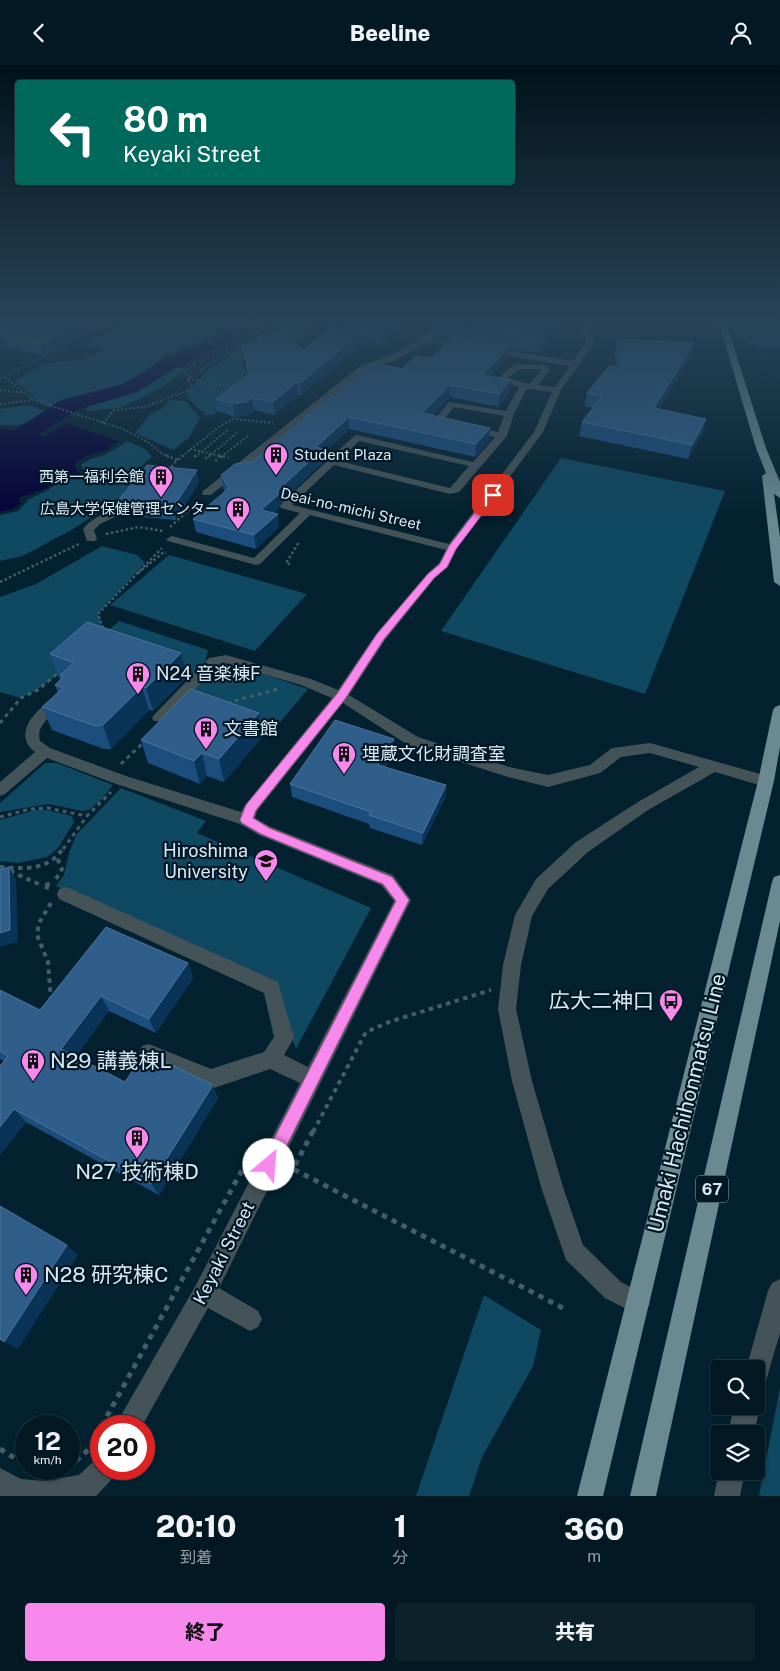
<!DOCTYPE html>
<html lang="ja">
<meta charset="utf-8">
<style>
body{margin:0;font-family:"Public Sans","Noto Sans JP",sans-serif;background:#0c222b;color:#f1f3f6;height:100vh;display:flex;flex-direction:column;font-size:19px;white-space:nowrap}
*{box-sizing:border-box;margin:0}
p{font-size:16px;color:#96a0a6}
.icon{flex:none;width:28px;height:28px;fill:none;stroke:currentColor;stroke-width:2;stroke-linecap:round;stroke-linejoin:round}
.map{position:relative;height:1431px;overflow:hidden}
.drawer{display:flex;flex-direction:column;background:#021923;flex:1}
.drawer>*{flex:none}
.top-card{position:absolute;left:15px;top:15px;width:500px;height:105px;border-radius:5px;box-shadow:0 1px 4px #0004,0 0 0 1px #233841;background:#00695c;color:#fff;overflow:hidden}
.buttons{position:absolute;left:710px;top:1295px;display:grid;gap:10px}
.buttons a{display:grid;place-items:center;width:55px;height:55px;border-radius:5px;background:#021923;box-shadow:0 1px 4px #0004,0 0 0 1px #233841;font-size:25px}
.speed{position:absolute;left:15px;top:1350px;display:flex;gap:10px;font-size:25px;font-weight:700;text-align:center}
.speed>*{display:grid;place-content:center;width:65px;height:65px;border-radius:50%;background:#021923;box-shadow:0 1px 4px #0004,0 0 0 1px #233841;line-height:1}
.speed small{font-size:12px;font-weight:400}
.speed .limit{border:8px solid #d22;background:#fff;color:#111}
.pin{position:absolute;display:grid;place-items:center;width:42px;height:42px;color:#fff;margin:-21px;border-radius:10px;box-shadow:0 2px 8px #0006}
.me{position:absolute;width:55px;margin:-28px;rotate:27deg;stroke-linejoin:round;filter:drop-shadow(0 0 4px #0008)}
.turn{display:flex;align-items:center;gap:18px;height:105px;padding:0 25px;font-size:22px}
.turn .icon{width:65px;height:65px;stroke-width:2.5}
.turn b{display:block;font-size:35px;line-height:42px}
.eta{display:flex;justify-content:space-evenly;align-items:center;height:85px;text-align:center}
.eta b{font-size:30px;font-weight:800;line-height:35px}
.action{display:flex;gap:10px;margin-top:auto;padding:10px 25px}
.action a{flex:1;height:58px;border-radius:5px;background:#f788ec;color:#111;font-size:20px;font-weight:800;line-height:58px;text-align:center}
.action a+a{background:#0c222b;color:#f1f3f6}
header{display:flex;justify-content:space-between;align-items:center;height:65px;padding:0 25px;background:#021923;font-size:22px;font-weight:800}
.map>svg:first-child{display:block}
</style>
<header><svg class="icon" aria-label="back" viewBox="0 0 24 24"><path d="M15 5l-7 7 7 7"/></svg>Beeline<svg class="icon" aria-label="person" viewBox="0 0 24 24"><circle cx="12" cy="8" r="4"/><path d="M4 21q1-7 8-7t8 7"/></svg></header>
<div class="map">
<svg width="780" height="1431" viewBox="0 0 780 1431">
<rect width="100%" height="100%" fill="#03212f"/>
<path fill="#0e4861" d="M131,258H231L206,275L164,290L153,301L187,303L165,320L136,336L118,343L87,346L81,336L53,344L40,338L15,316L44,299L86,294L105,283H88L84,278Z
M306,258L299,264L315,271L260,282L242,296L248,312L239,331L214,350H205L187,332L186,329L205,308L256,271Z
M731,258H780V284L756,281L734,273Z
M170,335L186,336L200,353L189,373L173,385L135,368L151,348L161,344Z
M29,340L51,348L20,360H0V344Z
M127,376C136,380 147,383 152,392L125,415L134,421L119,438L93,451L73,464L23,491L0,496V450L18,446L29,434L48,425L60,416L87,411L81,400C90,392 100,393 110,387C116,384 121,380 127,376Z
M561,393L725,426L645,629L441,566Z
M102,481L137,490L145,498L98,549L103,563C90,586 45,623 21,633L0,627V532L36,519Z
M169,490L307,529L255,586L110,540Z
M119,556L208,585L204,602L192,613L102,571Z
M225,596L308,624L271,668L187,637L185,633L217,599Z
M45,698H57L113,720L100,736L89,745L82,746L49,739L0,747V738Z
M121,723L206,756L197,768L371,843L296,984L288,964L278,924L56,821L64,810L69,788L76,770Z
M35,745H47L72,751L74,757L58,783L47,792L18,798L0,796V755Z
M484,1230L541,1265L533,1301L482,1392L469,1431H416Z
M780,1323V1431H759Z"/>
<path fill="#050037" d="M45,355H51L38,369L44,372L63,360L69,359L120,377L111,380L108,385L85,391L75,399V404L83,410H62L47,423L19,433L20,439L12,444L0,447V363L17,367Z"/>
<g fill="none" stroke-linecap="round" stroke-linejoin="round">
<path fill="#050037" fill-rule="evenodd" d="M238,258H261L258,262L241,270L226,285L183,299L137,327L77,345L8,390L0,392V375L61,335L123,319L169,291L212,277L227,262Z"/>
<path stroke="#435d6a" stroke-width="2" stroke-dasharray="2 2" stroke-linecap="butt" d="M310,258L305,262L325,270
M82,271L123,273L136,269L188,264L214,258L230,263L238,258
M5,312L24,328
M191,312L184,308L194,299L196,293L222,284L231,279L235,272L246,264L265,258
M0,314L108,258
M188,315H197L208,319L235,322
M0,325L24,328L32,334
M0,339L33,335L123,364L148,377L161,388L169,392
M103,358L114,345L145,342L189,325L191,320L187,314L231,286L253,269L290,258
M182,392L191,384
M195,392L228,365
M208,392L238,367
M221,392L249,370
M223,392L191,384L220,361L233,354L273,358"/>
<path stroke="#435d6a" stroke-width="2.5" stroke-dasharray="2.5 2.5" stroke-linecap="butt" d="M166,390L177,395
M218,390L229,393
M194,392L196,390
M205,394L210,390
M215,396L222,390
M174,405L171,404L173,399L183,390
M170,462L199,436
M106,469L139,462L163,466
M290,499L286,498L299,477
M138,508L164,487L166,488
M0,517L79,479
M103,563L98,549L162,483"/>
<path stroke="#435d6a" stroke-width="3" stroke-dasharray="4 4" stroke-linecap="butt" d="M101,567L103,562
M227,638L278,624
M0,658L21,633L38,625L59,607
M121,699L144,677
M0,752L30,744L48,743L87,751
M63,784L87,751L111,727"/>
<path stroke="#435d6a" stroke-width="4" stroke-dasharray="4.5 4.5" stroke-linecap="butt" d="M0,802C25,804 49,806 64,782
M10,806L43,821
M56,814L62,804L57,793
M49,823L43,821L51,818
M51,838L39,858L37,870L48,897L51,935
M313,1067L366,967L389,957L491,925"/>
<path stroke="#435d6a" stroke-width="5" stroke-dasharray="5.5 5.5" stroke-linecap="butt" d="M313,1066L293,1104L563,1243
M0,1384L26,1400
M76,1396L89,1384L246,1098"/>
<path fill="#445357" fill-rule="evenodd" d="M443,258H451L432,273L573,296L585,279L586,272L578,258H584L594,272L593,279L561,325L543,367L457,483L448,502L435,513L385,575L349,630L418,672L509,702L548,710L590,700L612,683L650,678L771,712L774,716L771,720L766,722L715,707L648,745L588,787L548,824L532,851L521,900L516,944L532,1016L563,1122L583,1180L621,1217L646,1230L650,1238L646,1246L638,1250L605,1233L566,1195L541,1122L512,1016L498,944L503,900L515,850L536,814L576,777L638,737L699,702L650,688L621,692L600,708L548,722L508,712L408,680L343,638L257,746L255,753L271,762L393,810L411,835L219,1223L258,1246L262,1254L258,1262L250,1266L208,1243L142,1361H115L196,1220L300,1018L270,1004L211,1024L142,995L139,988L142,981L149,979L211,1004L264,987L274,972L264,928L59,834L57,829L59,824L65,822L71,824L278,917L294,973L284,990L308,1002L394,836L381,820L259,770L240,759L116,719L47,693L5,729L0,731V717L35,687C6,666 50,629 65,634L67,637L65,640C54,649 35,659 40,676L50,683L126,711L241,747L245,740L332,633L301,620L226,598L218,600L164,656H154L152,653L154,650L209,593L226,590L311,614L338,625L376,569L427,509L439,498L446,485L310,450L260,499L256,500L168,476L166,474L172,471L254,493L300,448L281,443L280,441L281,439L354,371L357,370L473,397L495,372L437,360L433,356L449,337L506,346L519,322L505,318L498,313L515,299L545,300L550,305L538,320L555,322L570,301L426,277L398,294L366,305L211,430H203L202,428L203,426L360,301L392,290ZM520,304H540L541,305L530,319L508,313ZM529,324L552,327L534,367L449,479L292,440L334,400L450,429L459,427L507,371L514,349L526,325ZM454,342L504,351L498,367L443,356ZM359,376L469,401L450,423L339,396Z
M113,446L118,449L117,451L100,459L94,465L97,474L95,476H87L83,464C90,455 101,449 113,446Z
M780,1214V1268L765,1319L756,1322V1304H746L768,1226L772,1218Z
M756,1333L760,1341L754,1369H728L734,1341H756Z
M101,1392V1404H117L113,1413L96,1431H0V1403L21,1414L44,1416L79,1410L95,1395Z
M719,1406H745L740,1431H714Z"/>
<path fill="#6a8991" fill-rule="evenodd" d="M719,258H726L766,383L780,417V433L774,429L780,472V521L774,517L762,411L766,408L756,383Z
M780,640V682L774,716L603,1431H577L758,716L773,645L775,642Z
M780,810V856L656,1431H630L772,817L774,812Z"/>
</g>
<path fill="#1b4d7d" d="M0,258H101L43,290L7,283L0,287Z
M336,258H399V264L382,279L365,276L301,330H298L275,350L254,345L248,350L235,352L218,346L216,334L248,310L244,292L242,280L257,279L256,272L303,285L336,259Z
M438,258H557L556,268L539,288L508,284V292L490,311L511,315L510,327L498,342L450,332L432,351L490,363L489,376L475,392L349,364L323,388L324,396L280,438L279,443L274,448L279,462L256,484L196,467L193,454L225,427L223,423L221,410L252,397L334,332L402,304L431,293L451,274L438,272Z
M617,274L694,278L691,290L659,344L706,354L703,367L688,394L579,371L582,357L593,343L584,341L587,328L617,302L614,287Z
M199,417L176,455L120,450L117,437Z
M50,589L187,612L153,646L149,645L111,684H104L52,665L42,642L58,628L55,620L61,614L59,613Z
M259,648L263,671L224,717L207,711L200,719L148,698L141,675Z
M394,674V687L385,702L446,720L445,733L422,780L370,763L369,759L292,732L290,719Z
M188,898L193,913L156,968L109,946L76,991L125,1017L218,1033L159,1130L26,1057L0,1090L4,996L0,994V925L40,945Z"/>
<path fill="#093458" d="M80,258H101L43,290L40,280Z
M390,258H399V264L382,279V268Z
M555,258H557L556,268L539,288L540,275Z
M365,265V276L301,330L300,318Z
M4,272L7,283L0,287V274Z
M694,278L691,290L651,357L654,343Z
M509,281L508,292L481,322L482,310Z
M511,315L510,327L498,342L499,329Z
M297,317L298,330L275,350L273,337Z
M450,320V332L422,361V348Z
M252,333L254,345L248,350L235,352L233,339Z
M349,352V364L323,388L324,396L280,438L279,443L263,458L261,445L316,382Z
M706,354L703,367L688,394L692,380Z
M490,363L489,376L475,392L476,379Z
M197,405L199,417L176,455L173,443Z
M278,449L279,462L256,484L254,470Z
M181,588L187,612L153,646L146,623Z
M142,622L149,645L111,684L103,660Z
M259,648L263,671L224,717L219,694Z
M394,674V687L378,712V700Z
M202,688L207,711L200,719L194,696Z
M446,720L445,733L422,780L423,768Z
M9,802L16,815L18,877L0,882V868Z
M188,898L193,913L156,968L149,954Z
M101,931L109,946L71,998L61,984Z
M213,1020L218,1033L159,1130L151,1119Z
M14,1044L26,1057L0,1090V1062Z
M67,1180L78,1190L18,1284L4,1277Z"/>
<path fill="#305e8a" stroke="#4a739a" d="M0,258H80L40,280L4,272L0,274V266H3L8,263L5,259H0Z
M338,258H394L382,268L365,265L300,318L297,317L273,337L252,333L247,337L233,339L216,334L249,309L242,280L261,278L256,272L283,267L303,285Z
M438,258H555L540,275Z
M454,272L509,281L482,310L511,315L499,329L450,320L422,348L490,363L476,379L349,352L316,382L323,384L278,425V430L261,445L278,449L254,470L193,454L229,423L221,410L235,399L252,397L332,331L334,332L373,298L402,304L416,291L431,293Z
M617,274L694,278L654,343L706,354L692,380L582,357L602,331L587,328L609,301L622,303Z
M147,400L197,405L173,443L117,437Z
M87,557L181,588L146,623L142,622L103,660L95,661L42,642L63,623L55,620L62,613L61,609L74,598L50,589Z
M191,624L259,648L219,694L202,688L194,696L141,675Z
M335,655L394,674L378,700L446,720L423,768L369,750L371,747L290,719Z
M9,802L10,865L0,868V805Z
M106,862L188,898L149,954L101,931L61,984L125,1017L145,987L213,1020L151,1119L14,1044L0,1062V1001L8,991L0,986V925L40,945Z
M0,1141L67,1180L4,1277L0,1274Z"/>
<linearGradient id="sky" x2="0" y2="1"><stop stop-color="#02121a"/><stop offset="0.56" stop-color="#284358"/><stop offset="1" stop-color="#284358" stop-opacity="0"/></linearGradient>
<rect width="780" height="458" fill="url(#sky)"/>
<path fill="#f788ec" stroke="#a15899" d="M490,428L497,430L456,484L447,502L434,513L384,574L345,634L256,745L253,753L269,763L392,812L409,835L274,1106L269,1109L263,1106L261,1100L263,1095L396,836L383,819L261,769L242,758L240,755L246,740L337,629L377,569L428,509L440,499L449,481Z"/>
<defs>
<g id="building-pin" transform="scale(1.25)"><path d="M0 17L-7.5 6A9.5 9.5 0 1 1 7.5 6Z" fill="#f788ec" stroke="#001725"/><path d="M-4-6H4V6H1V3H-1V6H-4ZM-2.5-4.3h1.7v1.8h-1.7ZM.8-4.3h1.7v1.8H.8ZM-2.5-1h1.7V.8h-1.7ZM.8-1h1.7V.8H.8Z" fill="#111"/></g>
<g id="university-pin" transform="scale(1.25)"><path d="M0 17L-7.5 6A9.5 9.5 0 1 1 7.5 6Z" fill="#f788ec" stroke="#001725"/><path d="M0-5L7-2L0 1L-7-2ZM-4 1L0 2.5L4 1V4Q0 6-4 4Z" fill="#111"/></g>
<g id="bus-pin" transform="scale(1.25)"><path d="M0 17L-7.5 6A9.5 9.5 0 1 1 7.5 6Z" fill="#f788ec" stroke="#001725"/><path d="M-5-6H5V4H4V6H2V4H-2V6H-4V4H-5ZM-3.5-4V0h7V-4ZM-3.5 1.2v1.5H-2V1.2ZM2 1.2v1.5H3.5V1.2Z" fill="#111"/></g>
</defs>
<g fill-rule="evenodd">
<use href="#building-pin" x="276" y="390"/>
<use href="#building-pin" x="161" y="412"/>
<use href="#building-pin" x="238" y="444"/>
<use href="#building-pin" x="138" y="609"/>
<use href="#building-pin" x="206" y="664"/>
<use href="#building-pin" x="344" y="689"/>
<use href="#university-pin" x="266" y="796"/>
<use href="#bus-pin" x="671" y="936"/>
<use href="#building-pin" x="33" y="996"/>
<use href="#building-pin" x="137" y="1073"/>
<use href="#building-pin" x="26" y="1210"/>
</g>
<g text-anchor="middle" stroke-width="4.5" stroke-linejoin="round" paint-order="stroke">
<g font-size="15" fill="#d9e9f3" stroke="#001725" text-anchor="end">
<text x="294" y="395" text-anchor="start">Student Plaza</text>
<text x="144" y="417">西第一福利会館</text>
<text x="220" y="449">広島大学保健管理センター</text>
</g>
<g font-size="15" fill="#d9e9f3" stroke="#001725">
<text transform="translate(351 444) rotate(13)" y="5">Deai-no-michi Street</text>
</g>
<rect fill="#001725" stroke="#98aab5" stroke-width="1" x="696" y="1110.5" width="32" height="27" rx="4"/>
<g font-size="16" font-weight="bold" fill="#d9e9f3">
<text x="712" y="1130">67</text>
</g>
<g font-size="18" fill="#d9e9f3" stroke="#001725" text-anchor="start">
<text x="156" y="615">N24 音楽棟F</text>
<text x="224" y="670">文書館</text>
<text x="362" y="695">埋蔵文化財調査室</text>
<text x="248" y="792" text-anchor="end">Hiroshima<tspan x="248" dy="21">University</tspan></text>
</g>
<g font-size="18" fill="#d9e9f3" stroke="#001725">
<text transform="translate(224 1188) rotate(-63)" y="6">Keyaki Street</text>
</g>
<g font-size="21" fill="#d9e9f3" stroke="#001725" text-anchor="start">
<text x="654" y="943" text-anchor="end">広大二神口</text>
<text x="50" y="1003">N29 講義棟L</text>
<text x="137" y="1114" text-anchor="middle">N27 技術棟D</text>
<text x="44" y="1217">N28 研究棟C</text>
</g>
<g font-size="21" fill="#d9e9f3" stroke="#001725">
<text transform="translate(687 1038) rotate(-76)" y="7">Umaki Hachihonmatsu Line</text>
</g>
</g>
</svg>
<div class="buttons">
<a><svg class="icon" aria-label="search" viewBox="0 0 24 24"><circle cx="10" cy="10" r="6"/><path d="M15 15l6 6"/></svg></a>
<a><svg class="icon" aria-label="layers" viewBox="0 0 24 24"><path d="M12 4l9 5-9 5-9-5zM3 14l9 5 9-5"/></svg></a>
</div>
<div class="speed"><div>12<small>km/h</small></div><div class="limit">20</div></div>
<div class="pin" style="left:493px;top:430px;background:#d93025"><svg class="icon" aria-label="arrive" viewBox="0 0 24 24"><path d="M6 21V4h12l-3 4 3 4H6"/></svg></div>
<svg class="me" style="left:269px;top:1100px" viewBox="-20 -20 40 40"><circle r="19" fill="#fff"/><path d="M0-13L10 11 0 6-10 11z" fill="#f788ec"/></svg>
<div class="top-card">
<div class="turn"><svg class="icon" aria-label="left" viewBox="0 0 24 24"><path d="M17 20v-9H6M10 6l-5 5 5 5"/></svg><div><b>80 m</b>Keyaki Street</div></div>
</div>
</div>
<section class="drawer">
<div class="eta">
<div><b>20:10</b><p>到着</p></div>
<div><b>1</b><p>分</p></div>
<div><b>360</b><p>m</p></div>
</div>
<div class="action"><a>終了</a><a>共有</a></div>
</section>
